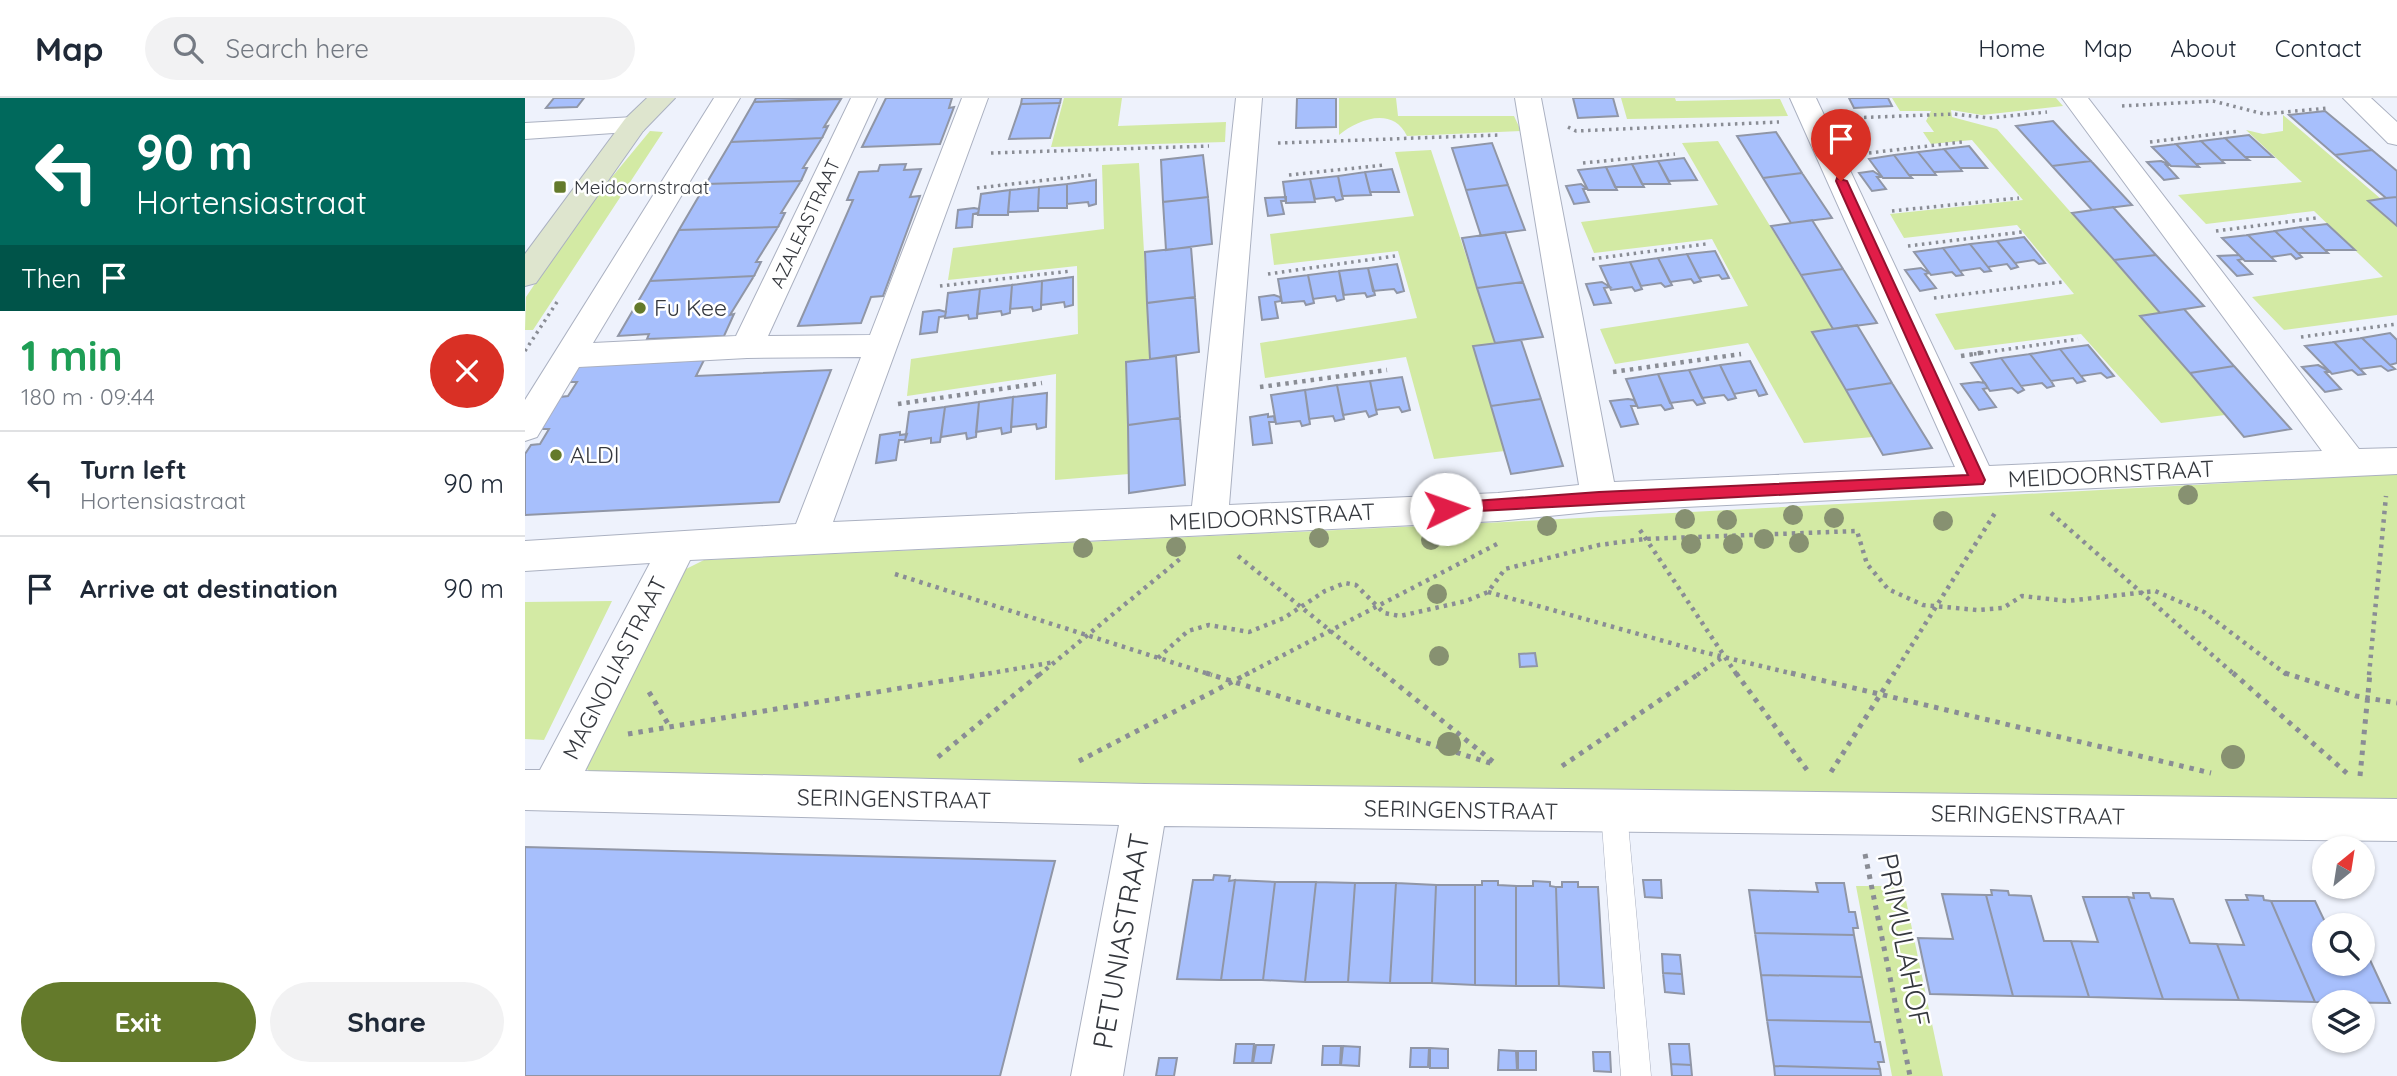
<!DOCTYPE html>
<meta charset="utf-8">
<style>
body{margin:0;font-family:Quicksand,sans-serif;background:#f2f2f3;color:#1f2937;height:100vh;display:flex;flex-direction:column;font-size:26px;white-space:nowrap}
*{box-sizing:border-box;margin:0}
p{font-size:23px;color:#747a83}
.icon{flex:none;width:38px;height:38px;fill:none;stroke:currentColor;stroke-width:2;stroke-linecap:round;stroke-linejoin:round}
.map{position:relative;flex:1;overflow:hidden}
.panel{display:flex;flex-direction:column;background:#fff;width:525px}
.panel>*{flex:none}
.guide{background:#00695c;color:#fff;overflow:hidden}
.needle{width:46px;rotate:30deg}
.tools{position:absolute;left:1787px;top:738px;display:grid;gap:14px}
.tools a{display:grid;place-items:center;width:63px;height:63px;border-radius:50%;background:#fff;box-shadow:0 2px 5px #0004;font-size:35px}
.pin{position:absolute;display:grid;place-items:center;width:60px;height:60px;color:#fff;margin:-72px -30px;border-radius:50% 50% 50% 0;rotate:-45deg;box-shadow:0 0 7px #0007}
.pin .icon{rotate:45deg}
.me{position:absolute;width:77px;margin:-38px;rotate:87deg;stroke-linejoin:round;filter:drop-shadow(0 0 5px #0008)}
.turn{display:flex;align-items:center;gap:24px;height:147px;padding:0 21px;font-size:32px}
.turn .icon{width:91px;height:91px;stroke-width:2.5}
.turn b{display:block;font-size:49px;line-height:60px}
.then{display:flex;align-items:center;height:66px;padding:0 21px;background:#0003;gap:14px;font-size:26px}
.round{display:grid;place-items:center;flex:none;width:74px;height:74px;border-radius:37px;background:#f2f2f3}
.overview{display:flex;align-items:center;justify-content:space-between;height:119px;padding:0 21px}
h1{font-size:42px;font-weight:800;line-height:52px;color:#1e9e55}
.button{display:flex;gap:14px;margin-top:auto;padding:14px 21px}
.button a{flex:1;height:80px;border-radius:42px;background:#647a2b;color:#fff;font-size:28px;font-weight:800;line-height:80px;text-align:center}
.button a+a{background:#f2f2f3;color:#1f2937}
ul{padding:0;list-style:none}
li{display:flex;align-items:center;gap:21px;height:105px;padding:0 21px;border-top:2px solid #e0e1e3}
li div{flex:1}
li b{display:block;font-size:26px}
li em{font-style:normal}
header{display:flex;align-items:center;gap:42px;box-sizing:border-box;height:98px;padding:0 35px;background:#fff;border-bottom:2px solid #e0e1e3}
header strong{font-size:33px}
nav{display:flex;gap:38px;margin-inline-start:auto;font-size:24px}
.search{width:490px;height:63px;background:#f2f2f3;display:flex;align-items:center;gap:18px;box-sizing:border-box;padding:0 24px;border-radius:38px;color:#747a83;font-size:26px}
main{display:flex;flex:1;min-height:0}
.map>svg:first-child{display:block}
</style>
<header>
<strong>Map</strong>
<div class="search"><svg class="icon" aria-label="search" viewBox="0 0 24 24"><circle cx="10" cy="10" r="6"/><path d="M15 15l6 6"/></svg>Search here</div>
<nav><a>Home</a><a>Map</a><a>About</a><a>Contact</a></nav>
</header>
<main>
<section class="panel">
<div class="guide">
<div class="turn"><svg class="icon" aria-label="left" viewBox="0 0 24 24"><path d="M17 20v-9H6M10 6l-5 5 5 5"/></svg><div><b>90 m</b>Hortensiastraat</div></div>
<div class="then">Then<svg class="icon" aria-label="arrive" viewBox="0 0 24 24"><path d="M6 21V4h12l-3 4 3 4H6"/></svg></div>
</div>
<div class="overview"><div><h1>1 min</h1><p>180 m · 09:44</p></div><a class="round" style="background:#d93025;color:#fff"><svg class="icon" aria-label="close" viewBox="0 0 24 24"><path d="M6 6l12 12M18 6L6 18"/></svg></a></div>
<ul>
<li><svg class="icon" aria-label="left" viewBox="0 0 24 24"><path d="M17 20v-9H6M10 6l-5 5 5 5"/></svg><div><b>Turn left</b><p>Hortensiastraat</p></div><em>90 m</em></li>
<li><svg class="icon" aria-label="arrive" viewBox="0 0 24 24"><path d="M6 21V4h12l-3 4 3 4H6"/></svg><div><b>Arrive at destination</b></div><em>90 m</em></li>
</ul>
<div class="button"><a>Exit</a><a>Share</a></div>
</section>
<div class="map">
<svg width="1872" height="978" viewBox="0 0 1872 978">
<rect width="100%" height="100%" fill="#eef2fc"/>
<path fill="#d3eaa4" d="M539,0H597L593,28L701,24L700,44L526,49Z
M814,0H871L873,18H989L996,33L882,38C868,8 833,21 814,37Z
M1096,0H1150L1151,3L1255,1L1263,18L1102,21Z
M1367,0H1531L1538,8L1457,17L1426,12L1427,19L1472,31L1635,215L1616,218L1700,317L1636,325L1556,236L1430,252L1410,216L1549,196L1492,127L1379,140L1365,116L1498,102L1447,42L1406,46L1398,34H1409L1401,23L1406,13H1375Z
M1758,17L1856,101L1844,103L1872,128V217L1759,232L1727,199L1858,179L1789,113L1681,126L1653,97L1777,84L1721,32L1738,36L1758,33Z
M125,33L138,34L8,232H0L1,199L58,114Z
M1193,43L1308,231L1288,234L1348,339L1279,345L1223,245L1090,266L1075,231L1223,208L1187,141L1069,155L1056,124L1193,107L1157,45Z
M906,52L970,245L948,249L980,353L909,361L881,259L740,280L735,245L892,220L873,153L749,167L745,136L889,118L870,54Z
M614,65L625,261L601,265L604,376L530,382L531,276L382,298L386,261L553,236L552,168L423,182L428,150L579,131L577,67Z
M1872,376V704L68,677L57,666L155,474L179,462L980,424Z
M87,503L19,642L0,641V504Z
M1331,788H1378L1418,978H1367Z"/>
<path fill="#a7bffc" stroke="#9096a6" stroke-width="2" d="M29,0H59L52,9L21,10Z
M231,0H317L229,4Z
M361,0H427L424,10L429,9L415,46L337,49Z
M497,0H536L535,5L496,6Z
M772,0H811V29L771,30Z
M1048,0H1088L1093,18L1053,20Z
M1324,0H1363L1367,8L1329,10Z
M316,1L299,29L303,28L297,40L206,44L229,4Z
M535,5L525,40L484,41L496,6Z
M1800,13L1847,52L1810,57L1764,17Z
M1528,23L1555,52L1566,63L1527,68L1491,28Z
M1251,34L1277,75L1238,80L1212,38Z
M1724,37L1748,59H1720L1700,40Z
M297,40L278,70H282L276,83L181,86L206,44Z
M1700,40L1720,59L1724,62H1696L1676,43Z
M1676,43L1696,62L1699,65L1671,66L1651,46Z
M967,45L983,87L941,92L927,50Z
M1651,46L1674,69L1646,68L1627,49Z
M1444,48L1462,70H1435L1419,51Z
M1419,51L1435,70L1437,73L1409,74L1393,54Z
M1847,52L1872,73V99L1861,100L1810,57Z
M1393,54L1409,74L1411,77H1384L1369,57Z
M678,57L683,99L638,104L636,62Z
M1369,57L1384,77L1387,80H1358L1344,61Z
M1159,60L1172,82L1144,83L1133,63Z
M1133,63L1145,86H1117L1107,66Z
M1566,63L1607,107L1567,112L1527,68Z
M1636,63L1645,67H1641L1653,80L1639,82L1622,64Z
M381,66L379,72L396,71L385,99L395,98L358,198L346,199L336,225L273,228L328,102H322L334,74L353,73L355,67Z
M1107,66L1119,89H1090L1081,69Z
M1081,69L1092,92H1063L1053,72Z
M867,71L874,94H845L840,74Z
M1348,73L1357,79H1352L1361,91L1347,93L1334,75Z
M840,74L846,97L817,98L813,78Z
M1277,75L1307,120L1266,125L1238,80Z
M813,78L818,101L811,103L809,99L790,101L785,81Z
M785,81L790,104L761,105L758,84Z
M571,82V106L564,108L563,104L542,106V86Z
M276,83L256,115H260L253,129L154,132L181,86Z
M542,86V110H513L514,89Z
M1056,86L1062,91H1058L1064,104L1049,106L1041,88Z
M983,87L1000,132L956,138L941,92Z
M514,89L513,113L483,114L485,92Z
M485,92L483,117H453L456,96Z
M683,99L687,146L641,152L638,104Z
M761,99V103H756L759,116L743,118L740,100Z
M1872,99V128L1843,103L1861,100Z
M1588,109L1631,157L1589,162L1547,115Z
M449,110L454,111L453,115L448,116L447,129L431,130L433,112Z
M1287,122L1318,171L1276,177L1246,128Z
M1802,126L1830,152H1800L1776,129Z
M253,129L231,164H236L229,178L125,183L154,132Z
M1776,129L1800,152L1803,155H1773L1750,133Z
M1750,133L1773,155L1777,159L1771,161L1766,156L1746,159L1723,137Z
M980,134L998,184L952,190L937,140Z
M1723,137L1746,159L1750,163H1720L1697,140Z
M1499,139L1520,165L1514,166L1509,162L1490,165L1472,143Z
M1472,143L1490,165L1493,169L1486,171L1482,166L1463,169L1445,146Z
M1445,146L1463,169L1466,173L1459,174L1455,170L1435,173L1418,150Z
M666,149L670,199L622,205L620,154Z
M1418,150L1435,173L1438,177L1431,178L1427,174L1406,177L1389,154Z
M1190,153L1204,180L1197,181L1194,177L1174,180L1162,156Z
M1162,156L1176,183L1169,185L1166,181L1145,184L1133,160Z
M1631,157L1679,208L1635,215L1589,162Z
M1714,157L1718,161L1713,162L1727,176L1712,178L1693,158Z
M1133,160L1147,187L1140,189L1136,185L1116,188L1105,164Z
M1105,164L1117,191L1110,193L1107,189L1086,192L1075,168Z
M872,166L879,193L872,195L869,191L848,193L843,170Z
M843,170L850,197L842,199L840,195L819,197L814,173Z
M1396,170L1404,175L1400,176L1411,190L1395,193L1380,172Z
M1318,171L1352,225L1308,231L1276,177Z
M814,173L819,201L812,203L810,198L788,201L783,177Z
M783,177L789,205L781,207L779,203L757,205L753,181Z
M229,178L205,217L209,216L199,238L122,241L124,236L93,238L125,183Z
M548,179V207L540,209L539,204L516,207L517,183Z
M517,183L516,211L508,213L507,209L485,211L487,187Z
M998,184L1018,239L970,245L952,190Z
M1077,184L1085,189L1079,190L1086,205L1069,207L1061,186Z
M487,187L485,215L477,217L476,213L452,216L455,191Z
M455,191L452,220L444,221L443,217L420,220L423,195Z
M749,197L755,199L756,203L750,204L753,220L737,222L734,199Z
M670,199L674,254L625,261L622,205Z
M1659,211L1709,268L1665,275L1615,218Z
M414,212L421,214L420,218L414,219L412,234L395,236L398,214Z
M1332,227L1367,285L1321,292L1287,234Z
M1865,235L1872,242V265L1865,267L1837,240Z
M1837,240L1865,267L1870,271L1863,273L1856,268L1835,271L1809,244Z
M996,242L1016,301L966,308L948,248Z
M1809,244L1835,271L1840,276L1833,277L1827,272L1807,276L1780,248Z
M1563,247L1589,278L1582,280L1576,275L1556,278L1535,251Z
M1535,251L1556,278L1560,283L1552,285L1548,280L1526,283L1505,256Z
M1505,256L1526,283L1529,288L1522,290L1517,285L1496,288L1476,260Z
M651,258L655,320L603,327L601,264Z
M1476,260L1496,288L1499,292L1493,295L1487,290L1465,293L1446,265Z
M179,262L171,278L306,272L254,404L0,417V356L6,347L15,346L24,331H15L35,299L43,298L52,284H43L53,268Z
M1225,263L1242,296L1234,298L1231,292L1209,296L1195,267Z
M1195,267L1211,300L1203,302L1199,297L1177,300L1164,272Z
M1793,267L1804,273L1800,274L1816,291L1800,294L1777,269Z
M1709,268L1766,331L1719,339L1665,275Z
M1164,272L1180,305L1172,307L1168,302L1145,305L1133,276Z
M1133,276L1148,310L1140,312L1136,307L1113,310L1101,281Z
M877,279L885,312L877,314L874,309L851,312L845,283Z
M845,283L852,316L844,319L841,313L818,317L812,287Z
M1453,284L1460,285L1463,290L1458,291L1471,309L1454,312L1436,286Z
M1367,285L1407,350L1358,357L1321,292Z
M812,287L819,321L810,323L808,318L784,321L780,292Z
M780,292L785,326L777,328L775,323L751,326L746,297Z
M522,295L521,329L512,331L511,326L486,329L488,299Z
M488,299L486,334L477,336L476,330L451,334L454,304Z
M1016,301L1038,368L986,376L966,308Z
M1103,301L1109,302L1112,308H1106L1113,326L1096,329L1085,303Z
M454,304L451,339L442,341L441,335L416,339L420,309Z
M420,309L415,344L406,345V340L380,344L384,314Z
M743,316V319L749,318L750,324H744L747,345L728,347L725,319Z
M655,320L660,387L604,395L603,327Z
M375,334V337L382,336L380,342H374L371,362L351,365L355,337Z
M1010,555L1012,568L995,569L994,556Z
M0,749L254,756L530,763L475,978H0Z
M689,777L705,778L704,783L710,782L696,882L652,881L668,782H688Z
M710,782L750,784L738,882H696Z
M1118,782H1136L1137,800L1120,799Z
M957,783H973V787L991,788V888L950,887V787H957Z
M1008,783L1025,784V788L1031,789L1034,888H991V788H1008Z
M750,784H791L780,884L738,882Z
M791,784L830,785L823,884H780Z
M1037,784H1053V789H1073L1079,890L1034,888L1031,789H1037Z
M830,785H871L865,885L823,884Z
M871,785L911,787L907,885H865Z
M1291,785H1319L1324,814H1330L1333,830H1328L1329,837L1230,835L1224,792L1293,794Z
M911,787H950V887L907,885Z
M1466,792L1483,793L1484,797L1506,798L1519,843H1546L1564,899L1488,898L1461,797H1467Z
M1608,795H1624L1626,800L1648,801L1665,845L1692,846L1714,902L1638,901L1603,799L1609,800Z
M1417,796L1461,797L1488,898L1405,896L1393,840L1428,841Z
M1721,797L1738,798L1739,802L1746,803L1790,904L1714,902L1692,846L1719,847L1701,802H1723Z
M1558,799H1603L1638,901L1564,899L1546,843L1573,844Z
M1746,803H1790L1802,828H1799V866H1838L1839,849L1865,905L1790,904Z
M1230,835L1329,837L1337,879L1236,877Z
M1137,856L1155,857L1157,876L1138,875Z
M1138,875L1157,876L1159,896L1140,894Z
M1236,877L1337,879L1346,924L1242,922Z
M1242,922L1346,924L1350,944H1355L1359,964H1353L1355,971L1249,968Z
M711,946H729L727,965H709Z
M1144,946H1164L1166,967L1146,966Z
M731,947H749L746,965H728Z
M798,948H816L815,967H797Z
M818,948L835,949L834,968L816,967Z
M886,950H904L903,969H885Z
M905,950L923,951V970H905Z
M974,952L991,953L992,972H973Z
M993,953H1011V972H993Z
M1068,954H1085L1086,974L1069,973Z
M634,960H652L649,978H631Z
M1146,966L1166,967L1167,978H1147Z
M1249,968L1355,971L1356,978H1250Z"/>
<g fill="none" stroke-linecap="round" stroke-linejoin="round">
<g stroke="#abb1c1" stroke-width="1">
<path id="lane" d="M1089,702L1098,705L1102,714L1126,978H1096L1076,714L1080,705Z"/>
</g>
<g stroke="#abb1c1" stroke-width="2">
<path id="street" d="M189,0H215L68,245L211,238L326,0H352L243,238L345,237L437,0H463L308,424L667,408L711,0H737L704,407L973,395L1054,387L990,0H1016L1089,384L1430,369L1265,0H1291L1464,368L1797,353L1537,0H1563L1834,351L1872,350V376L1074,413L973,423L165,462L60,673L620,686L1872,701V743L639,728L598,978H546L594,727L0,712V672H15L125,465L0,473V443L271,426L336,259L222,260L54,269L12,339L0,343V302Z
M1818,0H1846L1872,24V47L1863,45Z
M109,19L118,21L122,27L118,33L0,41V25Z"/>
</g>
<g stroke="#abb1c1" stroke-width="2">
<path id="secondary" d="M122,0H150L118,33L11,185L0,188V156L100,21Z"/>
</g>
<path stroke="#8a8d95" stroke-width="3.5" stroke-dasharray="2.5 4.5" stroke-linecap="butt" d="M1597,8L1688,3L1739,16L1803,10
M1325,20L1429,16L1464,20L1522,14
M1043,29L1051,33L1254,24
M1625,44L1715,33
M753,45L975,37
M466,55L684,48
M1344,55L1437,44
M1058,65L1150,56
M764,77L859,67
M452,90L566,77
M1367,113L1494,100
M1691,133L1791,120
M1383,148L1497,134
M1067,161L1181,146
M743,176L870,158
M415,188L546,173
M1409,200L1538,184
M1776,239L1872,226
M0,253L34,201
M1449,256L1553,241"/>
<path stroke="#8a8d95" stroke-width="4.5" stroke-dasharray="3.5 5" stroke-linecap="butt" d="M1436,258L1461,254
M1088,274L1216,256
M735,289L862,272
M373,306L517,285
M1526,415L1710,577
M1115,432L1212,577
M713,458L860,577
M370,476L687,577
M963,494L1178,554L1273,577
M633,560L663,533L684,527L724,534L759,520L800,493L820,485L831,487L859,515L875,518L941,503L963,494L980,471L1074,447L1119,441L1332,433L1342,466L1363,491L1398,507L1452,512L1478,510L1497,498L1542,503L1630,493L1679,514L1762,577
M455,577L530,564
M514,577L655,461
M720,577L972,446
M1172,577L1198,559
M1368,577L1470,415
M1844,577L1861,398"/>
<path stroke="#8a8d95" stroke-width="5" stroke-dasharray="4.5 6" stroke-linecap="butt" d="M681,575L968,666
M858,575L971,666
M1211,575L1282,672
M1266,575L1686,675
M1708,575L1824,677
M1760,575L1831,598L1872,605
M124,594L145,629
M103,636L465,575
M413,659L516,575
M554,663L724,575
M1037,668L1175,575
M1306,674L1369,575
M1835,678L1845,575
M1340,756L1385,978"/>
<use href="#lane" fill="#fff" fill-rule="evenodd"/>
<use href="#street" fill="#fff" fill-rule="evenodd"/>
<use href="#secondary" fill="#dee5ce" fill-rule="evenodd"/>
</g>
<g fill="#879171">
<circle cx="1663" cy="397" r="10"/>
<circle cx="1268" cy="417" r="10"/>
<circle cx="1309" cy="420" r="10"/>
<circle cx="1160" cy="421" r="10"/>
<circle cx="1202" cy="422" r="10"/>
<circle cx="1418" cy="423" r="10"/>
<circle cx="1022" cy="428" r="10"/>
<circle cx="794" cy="440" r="10"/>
<circle cx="1239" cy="441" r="10"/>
<circle cx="906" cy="442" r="10"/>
<circle cx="1274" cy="445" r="10"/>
<circle cx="1166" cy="446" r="10"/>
<circle cx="1208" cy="446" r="10"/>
<circle cx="651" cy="449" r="10"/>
<circle cx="558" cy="450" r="10"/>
<circle cx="912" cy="496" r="10"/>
<circle cx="914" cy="558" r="10"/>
<circle cx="924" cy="646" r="12"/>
<circle cx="1708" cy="659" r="12"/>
</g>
<path fill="#e11d48" stroke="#92132f" stroke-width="2" d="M1312,80L1322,83L1460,382L1458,386L916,415L914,411L921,405L1074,394L1443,377L1311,83Z"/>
<g fill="#647a2b" stroke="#fff" stroke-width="2.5">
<rect x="28" y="82" width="14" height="14" rx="3.5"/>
<circle cx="115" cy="210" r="7"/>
<circle cx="31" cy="357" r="7"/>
</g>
<g text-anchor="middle" stroke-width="5" stroke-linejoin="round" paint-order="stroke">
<g font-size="19" fill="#35383e" stroke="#fff" text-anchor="start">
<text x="49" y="96">Meidoornstraat</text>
</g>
<g font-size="19" fill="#35383e" stroke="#fff">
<text transform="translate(280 125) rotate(-65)" y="7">AZALEASTRAAT</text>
</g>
<g font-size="23" fill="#35383e" stroke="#fff" text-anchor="start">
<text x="129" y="218">Fu Kee</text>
<text x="45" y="365">ALDI</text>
</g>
<g font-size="23" fill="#35383e" stroke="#fff">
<text transform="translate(1586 376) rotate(-3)" y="8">MEIDOORNSTRAAT</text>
<text transform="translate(747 419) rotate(-3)" y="8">MEIDOORNSTRAAT</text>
<text transform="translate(90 570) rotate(-63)" y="8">MAGNOLIASTRAAT</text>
<text transform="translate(369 701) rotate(1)" y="8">SERINGENSTRAAT</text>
<text transform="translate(936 712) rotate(1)" y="8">SERINGENSTRAAT</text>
<text transform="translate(1503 717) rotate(1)" y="8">SERINGENSTRAAT</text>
</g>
<g font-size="28" fill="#35383e" stroke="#fff">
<text transform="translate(1379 842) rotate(79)" y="10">PRIMULAHOF</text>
<text transform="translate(596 843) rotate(-80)" y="10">PETUNIASTRAAT</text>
</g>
</g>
</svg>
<div class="tools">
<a><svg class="needle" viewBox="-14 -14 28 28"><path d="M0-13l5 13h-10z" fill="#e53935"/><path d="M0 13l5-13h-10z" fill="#747a83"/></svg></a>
<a><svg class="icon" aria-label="search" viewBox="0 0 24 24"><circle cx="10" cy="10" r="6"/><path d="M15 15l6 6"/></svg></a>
<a><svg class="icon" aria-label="layers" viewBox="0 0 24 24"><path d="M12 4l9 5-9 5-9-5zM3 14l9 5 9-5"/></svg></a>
</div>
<div class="pin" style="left:1316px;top:83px;background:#d93025"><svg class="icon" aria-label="arrive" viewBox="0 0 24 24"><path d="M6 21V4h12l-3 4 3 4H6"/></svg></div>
<svg class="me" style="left:921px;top:411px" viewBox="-20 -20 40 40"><circle r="19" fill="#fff"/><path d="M0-13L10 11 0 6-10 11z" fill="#e11d48"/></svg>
</div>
</main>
